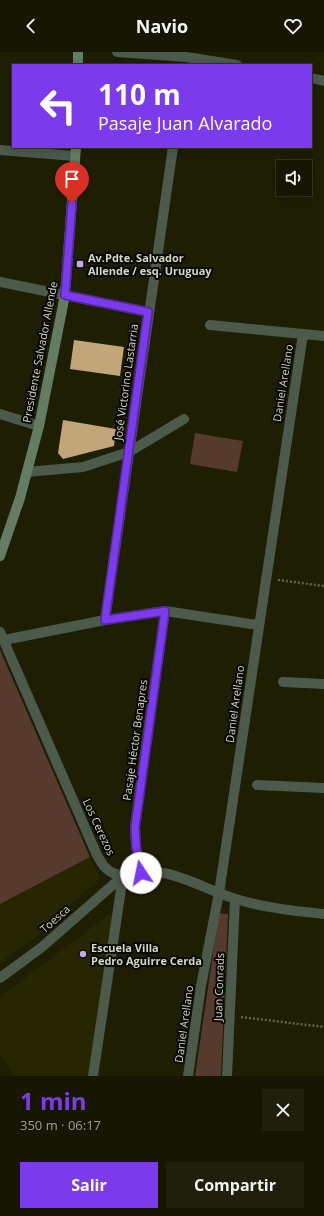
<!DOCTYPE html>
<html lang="es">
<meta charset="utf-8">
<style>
body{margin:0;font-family:"Open Sans",sans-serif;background:#1f1f0c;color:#f1f3f6;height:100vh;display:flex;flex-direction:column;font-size:15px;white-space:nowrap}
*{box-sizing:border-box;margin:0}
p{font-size:13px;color:#9e9f99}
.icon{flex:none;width:22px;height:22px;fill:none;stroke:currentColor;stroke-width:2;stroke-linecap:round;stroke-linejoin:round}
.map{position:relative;height:1024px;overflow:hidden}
.details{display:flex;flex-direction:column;background:#161602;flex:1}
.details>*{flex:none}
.top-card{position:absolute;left:12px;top:12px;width:300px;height:84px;border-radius:0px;box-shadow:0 2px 10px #0003,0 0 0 1px #353524;background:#7c3aed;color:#fff;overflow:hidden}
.buttons{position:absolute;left:276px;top:108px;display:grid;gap:8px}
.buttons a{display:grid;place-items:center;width:36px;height:36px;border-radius:0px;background:#161602;box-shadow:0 2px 10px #0003,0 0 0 1px #353524;font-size:20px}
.pin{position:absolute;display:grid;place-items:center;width:34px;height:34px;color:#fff;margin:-41px -17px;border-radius:50% 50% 50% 0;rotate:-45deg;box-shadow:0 0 4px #0007}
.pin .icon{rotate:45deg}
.me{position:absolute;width:44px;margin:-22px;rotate:349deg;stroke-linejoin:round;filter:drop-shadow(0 0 3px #0008)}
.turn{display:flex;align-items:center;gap:14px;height:84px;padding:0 20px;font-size:18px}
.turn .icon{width:52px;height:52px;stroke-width:2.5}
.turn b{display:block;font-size:28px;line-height:34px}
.round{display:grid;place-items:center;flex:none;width:42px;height:42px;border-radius:0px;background:#1f1f0c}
.summary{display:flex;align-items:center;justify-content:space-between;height:68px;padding:0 20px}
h1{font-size:24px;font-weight:700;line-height:30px;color:#7c3aed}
.primary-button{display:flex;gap:8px;margin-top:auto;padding:8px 20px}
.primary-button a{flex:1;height:46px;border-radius:0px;background:#7c3aed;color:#fff;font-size:16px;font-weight:700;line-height:46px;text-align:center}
.primary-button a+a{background:#1f1f0c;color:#f1f3f6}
header{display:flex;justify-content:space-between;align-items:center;height:52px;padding:0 20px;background:#161602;font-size:18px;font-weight:700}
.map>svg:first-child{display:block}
</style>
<header><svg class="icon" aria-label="back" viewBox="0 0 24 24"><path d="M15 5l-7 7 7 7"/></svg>Navio<svg class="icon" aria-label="heart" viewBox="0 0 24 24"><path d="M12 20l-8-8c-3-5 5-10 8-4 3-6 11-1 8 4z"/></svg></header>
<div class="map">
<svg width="324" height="1024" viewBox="0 0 324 1024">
<rect width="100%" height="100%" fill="#1e1e03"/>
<path fill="#262702" d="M90,805L100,826L32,888L0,911V852Z
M115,858L88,1024H14L0,1003V945Z"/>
<path fill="#563a2e" d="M195,381L243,389L237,420L190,412Z
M0,598L90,805L0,852Z
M219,861L228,862L221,1024H195Z"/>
<path fill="#c2a579" d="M74,288L124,295L120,324L70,317Z
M63,368L116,377L114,394L63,407L58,401Z"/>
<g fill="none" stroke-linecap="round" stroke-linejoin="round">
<path stroke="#64644d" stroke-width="2.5" stroke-dasharray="2 2" stroke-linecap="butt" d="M278,528L324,534
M241,965L324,975"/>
<path stroke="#4b5a4a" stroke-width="10" d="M117,0L186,5L237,13
M311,26L324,29
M0,98L75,104
M0,230L148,260
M210,273L324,284
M0,362L39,374
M27,420L83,415L129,400L184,367
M105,568L173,95
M0,580L96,801C101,810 105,819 116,822C131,827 148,817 164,821C189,826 212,840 236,847C265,856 295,859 324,862
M4,588L105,568L165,559L258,573
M283,630L324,632
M257,733L324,736
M141,821L136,794L135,775L165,559
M0,926L42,895L123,824
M93,1024L123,824
M188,1024L201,934L219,841L303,282
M227,1024L235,847"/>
<path stroke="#657c64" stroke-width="10" d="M78,13V0
M0,504L20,446L39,374L65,243L76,95"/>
</g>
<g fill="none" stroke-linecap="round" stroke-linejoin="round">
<g stroke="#51269a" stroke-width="10">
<path id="route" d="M72,151L65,243L148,260L105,568L165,559L135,775L136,794L141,821"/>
</g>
<use href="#route" stroke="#7c3aed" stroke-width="7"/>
</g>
<g fill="#c8a5ef" stroke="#070801" stroke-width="1.5">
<rect x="76" y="208" width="8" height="8" rx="2"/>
<circle cx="83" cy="902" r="4"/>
</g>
<g text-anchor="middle" stroke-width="4" stroke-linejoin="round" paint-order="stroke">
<g font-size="11" font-weight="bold" fill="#d5d6c6" stroke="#070801" text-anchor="start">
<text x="88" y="210">Av.Pdte. Salvador<tspan x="88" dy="13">Allende / esq. Uruguay</tspan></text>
<text x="91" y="900">Escuela Villa<tspan x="91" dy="13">Pedro Aguirre Cerda</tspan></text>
</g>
<g font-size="11" fill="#d5d6c6" stroke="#070801">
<text transform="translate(40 300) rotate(-79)" y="4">Presidente Salvador Allende</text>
<text transform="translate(126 330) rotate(-82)" y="4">José Victorino Lastarria</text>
<text transform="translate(283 331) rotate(-81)" y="4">Daniel Arellano</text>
<text transform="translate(235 652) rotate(-82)" y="4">Daniel Arellano</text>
<text transform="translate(135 688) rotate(-82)" y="4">Pasaje Héctor Benapres</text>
<text transform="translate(99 775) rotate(65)" y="4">Los Cerezos</text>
<text transform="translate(55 867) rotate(-42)" y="4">Toesca</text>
<text transform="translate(219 935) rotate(-88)" y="4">Juan Conrads</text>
<text transform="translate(184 972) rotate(-82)" y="4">Daniel Arellano</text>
</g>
</g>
</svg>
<div class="buttons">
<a><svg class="icon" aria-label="sound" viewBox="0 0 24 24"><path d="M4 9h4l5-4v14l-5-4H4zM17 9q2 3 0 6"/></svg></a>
</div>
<div class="pin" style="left:72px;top:151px;background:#d93025"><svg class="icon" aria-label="arrive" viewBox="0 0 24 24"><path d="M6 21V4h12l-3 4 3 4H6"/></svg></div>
<svg class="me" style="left:141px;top:821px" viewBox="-20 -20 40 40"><circle r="19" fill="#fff"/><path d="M0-13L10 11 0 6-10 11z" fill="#7c3aed"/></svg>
<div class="top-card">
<div class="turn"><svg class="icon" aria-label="left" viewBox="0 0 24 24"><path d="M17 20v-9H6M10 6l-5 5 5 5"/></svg><div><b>110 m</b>Pasaje Juan Alvarado</div></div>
</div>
</div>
<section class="details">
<div class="summary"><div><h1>1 min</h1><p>350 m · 06:17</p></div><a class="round"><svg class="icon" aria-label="close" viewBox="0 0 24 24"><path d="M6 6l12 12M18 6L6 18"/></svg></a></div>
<div class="primary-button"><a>Salir</a><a>Compartir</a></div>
</section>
